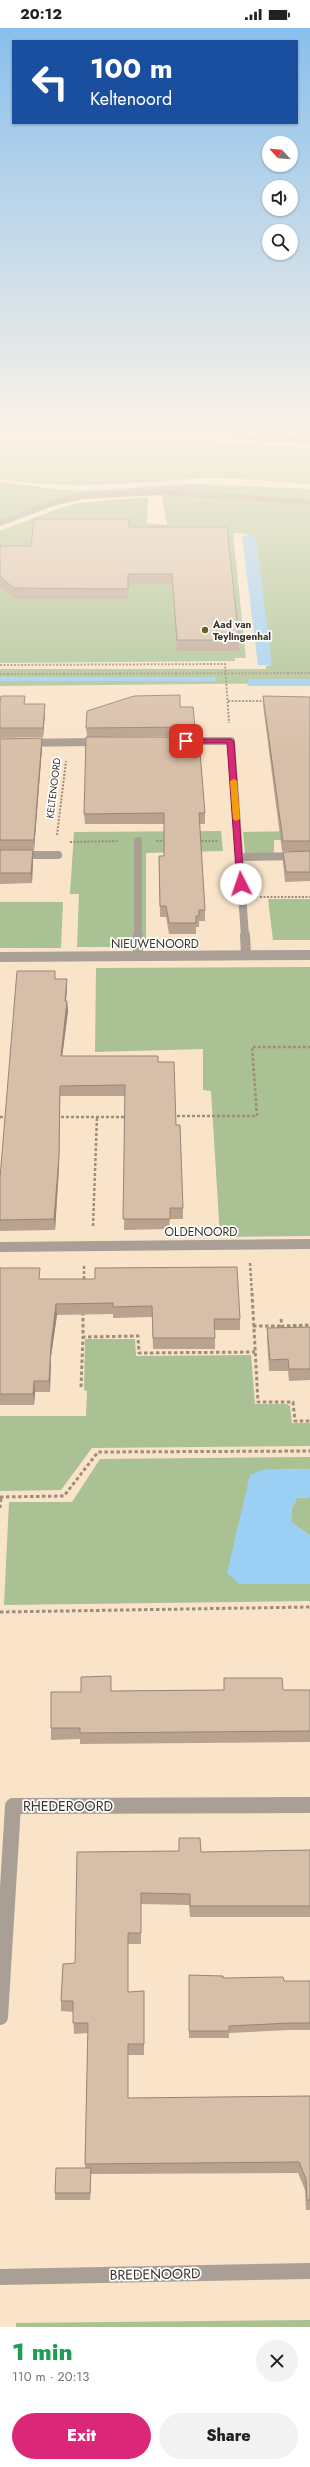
<!DOCTYPE html>
<meta charset="utf-8">
<style>
body{margin:0;font-family:Jost,sans-serif;background:#f2f2f2;color:#202124;height:100vh;display:flex;flex-direction:column;font-size:15px;white-space:nowrap}
*{box-sizing:border-box;margin:0}
p{font-size:13px;color:#757577}
.icon{flex:none;width:22px;height:22px;fill:none;stroke:currentColor;stroke-width:2;stroke-linecap:round;stroke-linejoin:round}
.map{position:relative;height:2299px;overflow:hidden}
.sheet{display:flex;flex-direction:column;background:#fff;flex:1}
.sheet>*{flex:none}
.guide{position:absolute;left:12px;top:12px;width:286px;height:84px;border-radius:0px;box-shadow:0 1px 3px #0004;background:#1a4fa0;color:#fff;overflow:hidden}
.needle{width:26px;rotate:296deg}
.buttons{position:absolute;left:262px;top:108px;display:grid;gap:8px}
.buttons a{display:grid;place-items:center;width:36px;height:36px;border-radius:50%;background:#fff;box-shadow:0 1px 3px #0004;font-size:20px}
.pin{position:absolute;display:grid;place-items:center;width:34px;height:34px;color:#fff;margin:-17px;border-radius:8px;box-shadow:0 2px 6px #0006}
.me{position:absolute;width:44px;margin:-22px;rotate:356deg;stroke-linejoin:round;filter:drop-shadow(0 0 3px #0008)}
.turn{display:flex;align-items:center;gap:14px;height:84px;padding:0 12px;font-size:18px}
.turn .icon{width:52px;height:52px;stroke-width:2.5}
.turn b{display:block;font-size:28px;line-height:34px}
.round{display:grid;place-items:center;flex:none;width:42px;height:42px;border-radius:21px;background:#f2f2f2}
.overview{display:flex;align-items:center;justify-content:space-between;height:68px;padding:0 12px}
h1{font-size:24px;font-weight:800;line-height:30px;color:#1e9e55}
.cta{display:flex;gap:8px;margin-top:auto;padding:8px 12px}
.cta a{flex:1;height:46px;border-radius:24px;background:#db2777;color:#fff;font-size:16px;font-weight:800;line-height:46px;text-align:center}
.cta a+a{background:#f2f2f2;color:#202124}
.status{display:flex;justify-content:space-between;align-items:center;height:28px;padding:0 20px;background:#fff;direction:ltr}
.status svg{height:11px;fill:currentColor}
.map>svg:first-child{display:block}
</style>
<div class="status"><b>20:12</b><svg viewBox="0 0 49 12"><path d="M0 12V9h3v3zM5 12V6h3v6zM10 12V3h3v9zM15 12V0h3v12zM26 1h20v11H26zM47 4h2v5h-2z"/></svg></div>
<div class="map">
<svg width="310" height="2299" viewBox="0 0 310 2299">
<rect width="100%" height="100%" fill="#f9e4ca"/>
<path fill="#aac193" d="M0,405H73L310,420V456C271,454 230,448 191,451C126,455 66,462 0,451Z
M0,456L79,463L194,456L310,461V655L0,658V653L216,652V649H0V641H266V638L271,637L256,510L248,506L233,505L246,630H235V633L0,635V503L60,480L79,475L148,469L147,495L167,497L160,461L94,465L0,493Z
M221,803L223,823L146,825V919H77L79,866H70L74,804Z
M310,803V812H274V826L245,825L243,804Z
M268,871H310V912H273Z
M0,874H63L61,920H0Z
M310,939V1208L220,1209L211,1063L203,1062V1021L95,1024L96,940Z
M85,1311H135L136,1328L251,1327L255,1376H287L290,1378L292,1395H310V1418L92,1420L61,1462L0,1463V1388H86L87,1363L84,1362Z
M310,1429V1441L262,1442L239,1556H310V1573L4,1577L9,1474H72L100,1431Z
M310,1469V1508L291,1494L292,1480L297,1470Z
M310,2292V2299H16V2295Z"/>
<path fill="#9bcff3" d="M248,506L256,510L272,637H258L242,509Z
M0,649H216V653H0Z
M249,651H310V658H247Z
M310,1441V1469L297,1470L292,1480L291,1494L310,1508V1556H239L227,1545L250,1447L262,1442Z"/>
<g fill="none" stroke-linecap="round" stroke-linejoin="round">
<path stroke="#9d8e7c" stroke-width="1.5" stroke-dasharray="2 1" stroke-linecap="butt" d="M0,455L40,460"/>
<path stroke="#9d8e7c" stroke-width="2" stroke-dasharray="2 1.5" stroke-linecap="butt" d="M0,637L225,636L229,695
M0,646L310,645
M228,673H265
M57,807L66,733
M156,813H167
M198,813H219
M70,814L119,813
M260,869H310"/>
<path stroke="#9d8e7c" stroke-width="2.5" stroke-dasharray="3 2" stroke-linecap="butt" d="M172,1088H257L252,1019H310
M0,1089H7
M56,1089H127
M93,1198L97,1089
M250,1235L252,1266
M84,1238V1253"/>
<path stroke="#9d8e7c" stroke-width="3" stroke-dasharray="3.5 2.5" stroke-linecap="butt" d="M252,1265L258,1374H293L295,1393H310
M83,1284V1309L138,1308L139,1325L255,1324
M281,1291L282,1298L310,1297
M253,1298H282
M81,1359L83,1309
M0,1469L64,1468L98,1424L310,1423
M0,1480L1,1469
M0,1584L310,1579"/>
<path stroke="#a99f95" stroke-width="6" d="M161,464L310,474"/>
<path stroke="#a99f95" stroke-width="8" d="M0,827H58
M239,829L310,828"/>
<path stroke="#a99f95" stroke-width="8" d="M138,813V908"/>
<path stroke="#a99f95" stroke-width="10" d="M138,907V928"/>
<path stroke="#a99f95" stroke-width="6" d="M0,495L53,475L83,468L161,464"/>
<path stroke="#a99f95" stroke-width="8" d="M182,713H231L245,908
M0,715L100,714"/>
<path stroke="#a99f95" stroke-width="10" d="M245,907L246,927
M0,929L310,927
M0,1219L310,1216"/>
<path stroke="#a99f95" stroke-width="16" d="M0,1989L13,1778L310,1777
M0,2249L310,2243"/>
<path stroke="#624e3a" stroke-width="7" d="M186,405L310,412"/>
</g>
<path fill="#b9a390" d="M129,499L239,612V623H177L172,556L128,557V571H15L0,559V518H31Z
M263,668L310,669V823H282L263,677Z
M0,674L25,676H45V686L43,709L0,710Z
M180,679L195,699V708L87,709L86,700Z
M42,710V720L34,822H0V711Z
M196,724L205,785V796H199L205,882V893H199V899H196V906H169L166,889H160L159,828H164V796H85L84,786Z
M0,822L33,832L32,855L0,856Z
M310,823V853L285,854L283,834V824Z
M55,943V951H67V960L66,973H67L68,983L62,1028L158,1034L176,1097L183,1180V1191H170L169,1201L124,1202L125,1068H60L59,1139L55,1202L0,1203V1150Z
M0,1240L40,1251L240,1291V1302H215V1321H153L152,1289L113,1290V1286L57,1287L51,1328L50,1364H35L34,1377H0Z
M310,1299V1352L289,1353L288,1343H269L267,1311V1300Z
M224,1650L283,1662H310V1714L80,1716V1711L51,1712V1700L111,1663L224,1662Z
M179,1810L201,1824L310,1822V1889H190L189,1877L141,1876V1916H128V1964L144,1974V2027H128V2070L310,2068V2182H306L305,2162L298,2145L91,2146L90,2172H55V2165L85,2140L88,2005L74,2006L73,1984L61,1983V1973L75,1935L179,1823Z
M189,1947L223,1950L284,1953H310V2002H290L229,2005V2010H189Z"/>
<path fill="#968576" d="M45,676V686L43,709V700Z
M42,710V720L34,822V812Z
M33,822V832L32,855L31,845Z
M67,951V960L65,983V973Z
M67,973L68,983L61,1038V1028Z
M60,1058L59,1139L55,1202L54,1191Z
M56,1276L57,1287L51,1328L50,1364L49,1353L51,1317Z
M34,1353L35,1364L34,1377L33,1366Z
M91,2140V2147L90,2172V2165Z"/>
<path fill="#d7bea8" stroke="#968576" d="M34,491H129V499H227L239,612H177L172,546H128V561L14,560L0,549V518H31Z
M180,667V679H193L195,699L86,700L87,683L134,668Z
M1,668H25L24,676H45L43,700H0V674Z
M263,668L310,669V813H283Z
M86,709H195L196,724H200L205,785H199L205,882H199V888H196V895H169L166,878H160L159,828H164V785L84,786Z
M42,710L34,812H0V711Z
M0,822H33L31,845H0Z
M310,823V844H286L283,824Z
M17,943H55V951H67L65,973H67L61,1028H158V1034H174L176,1097H180L183,1180H170V1191H123L125,1057L60,1058L59,1129L54,1191L0,1192V1150Z
M237,1239L240,1291H214L215,1310H153L152,1278L113,1279V1275L56,1276L51,1317L49,1353H34L33,1366H0V1240H40L39,1251H95V1240Z
M310,1299V1341H289L288,1331L270,1332L267,1300Z
M111,1648V1663L224,1662V1650H282L283,1662H310V1703L80,1705V1700H51V1664H81V1649Z
M179,1810H200L201,1824L310,1822V1878H190V1866L141,1865V1905H128V1964L144,1963V2016H128V2070L310,2068V2172H307L306,2151L299,2134L85,2136L88,1995H73V1973H61L63,1936L75,1935L77,1824L179,1823Z
M189,1947L223,1948V1950L283,1949L284,1953H310V1995H290L229,1998V2003H189Z
M56,2140H91L90,2165H55Z"/>
<linearGradient id="sky" x2="0" y2="1"><stop stop-color="#89bfec"/><stop offset="0.56" stop-color="#fcf3e7"/><stop offset="1" stop-color="#fcf3e7" stop-opacity="0"/></linearGradient>
<rect width="310" height="726" fill="url(#sky)"/>
<path fill="#db2777" stroke="#8e194d" d="M186,711H231L234,713L244,857L237,856L227,715H184Z"/>
<path fill="#f59e0b" d="M234,751L237,753L240,791L236,793L233,791L230,753Z"/>
<circle fill="#675f2b" stroke="#fff" stroke-width="1.5" cx="205" cy="602" r="4"/>
<g text-anchor="middle" stroke-width="3.5" stroke-linejoin="round" paint-order="stroke">
<g font-size="10" font-weight="bold" fill="#3b3329" stroke="#fff" text-anchor="start">
<text x="213" y="600">Aad van<tspan x="213" dy="12">Teylingenhal</tspan></text>
</g>
<g font-size="10" fill="#3b3329" stroke="#fff">
<text transform="translate(53 760) rotate(-83)" y="4">KELTENOORD</text>
</g>
<g font-size="12" fill="#3b3329" stroke="#fff">
<text x="155" y="920">NIEUWENOORD</text>
<text x="201" y="1208">OLDENOORD</text>
</g>
<g font-size="14" fill="#3b3329" stroke="#fff">
<text x="68" y="1783">RHEDEROORD</text>
<text transform="translate(155 2246) rotate(-1)" y="5">BREDENOORD</text>
</g>
</g>
</svg>
<div class="buttons">
<a><svg class="needle" viewBox="-14 -14 28 28"><path d="M0-13l5 13h-10z" fill="#e53935"/><path d="M0 13l5-13h-10z" fill="#757577"/></svg></a>
<a><svg class="icon" aria-label="sound" viewBox="0 0 24 24"><path d="M4 9h4l5-4v14l-5-4H4zM17 9q2 3 0 6"/></svg></a>
<a><svg class="icon" aria-label="search" viewBox="0 0 24 24"><circle cx="10" cy="10" r="6"/><path d="M15 15l6 6"/></svg></a>
</div>
<div class="pin" style="left:186px;top:713px;background:#d93025"><svg class="icon" aria-label="arrive" viewBox="0 0 24 24"><path d="M6 21V4h12l-3 4 3 4H6"/></svg></div>
<svg class="me" style="left:241px;top:856px" viewBox="-20 -20 40 40"><circle r="19" fill="#fff"/><path d="M0-13L10 11 0 6-10 11z" fill="#db2777"/></svg>
<div class="guide">
<div class="turn"><svg class="icon" aria-label="left" viewBox="0 0 24 24"><path d="M17 20v-9H6M10 6l-5 5 5 5"/></svg><div><b>100 m</b>Keltenoord</div></div>
</div>
</div>
<section class="sheet">
<div class="overview"><div><h1>1 min</h1><p>110 m · 20:13</p></div><a class="round"><svg class="icon" aria-label="close" viewBox="0 0 24 24"><path d="M6 6l12 12M18 6L6 18"/></svg></a></div>
<div class="cta"><a>Exit</a><a>Share</a></div>
</section>
